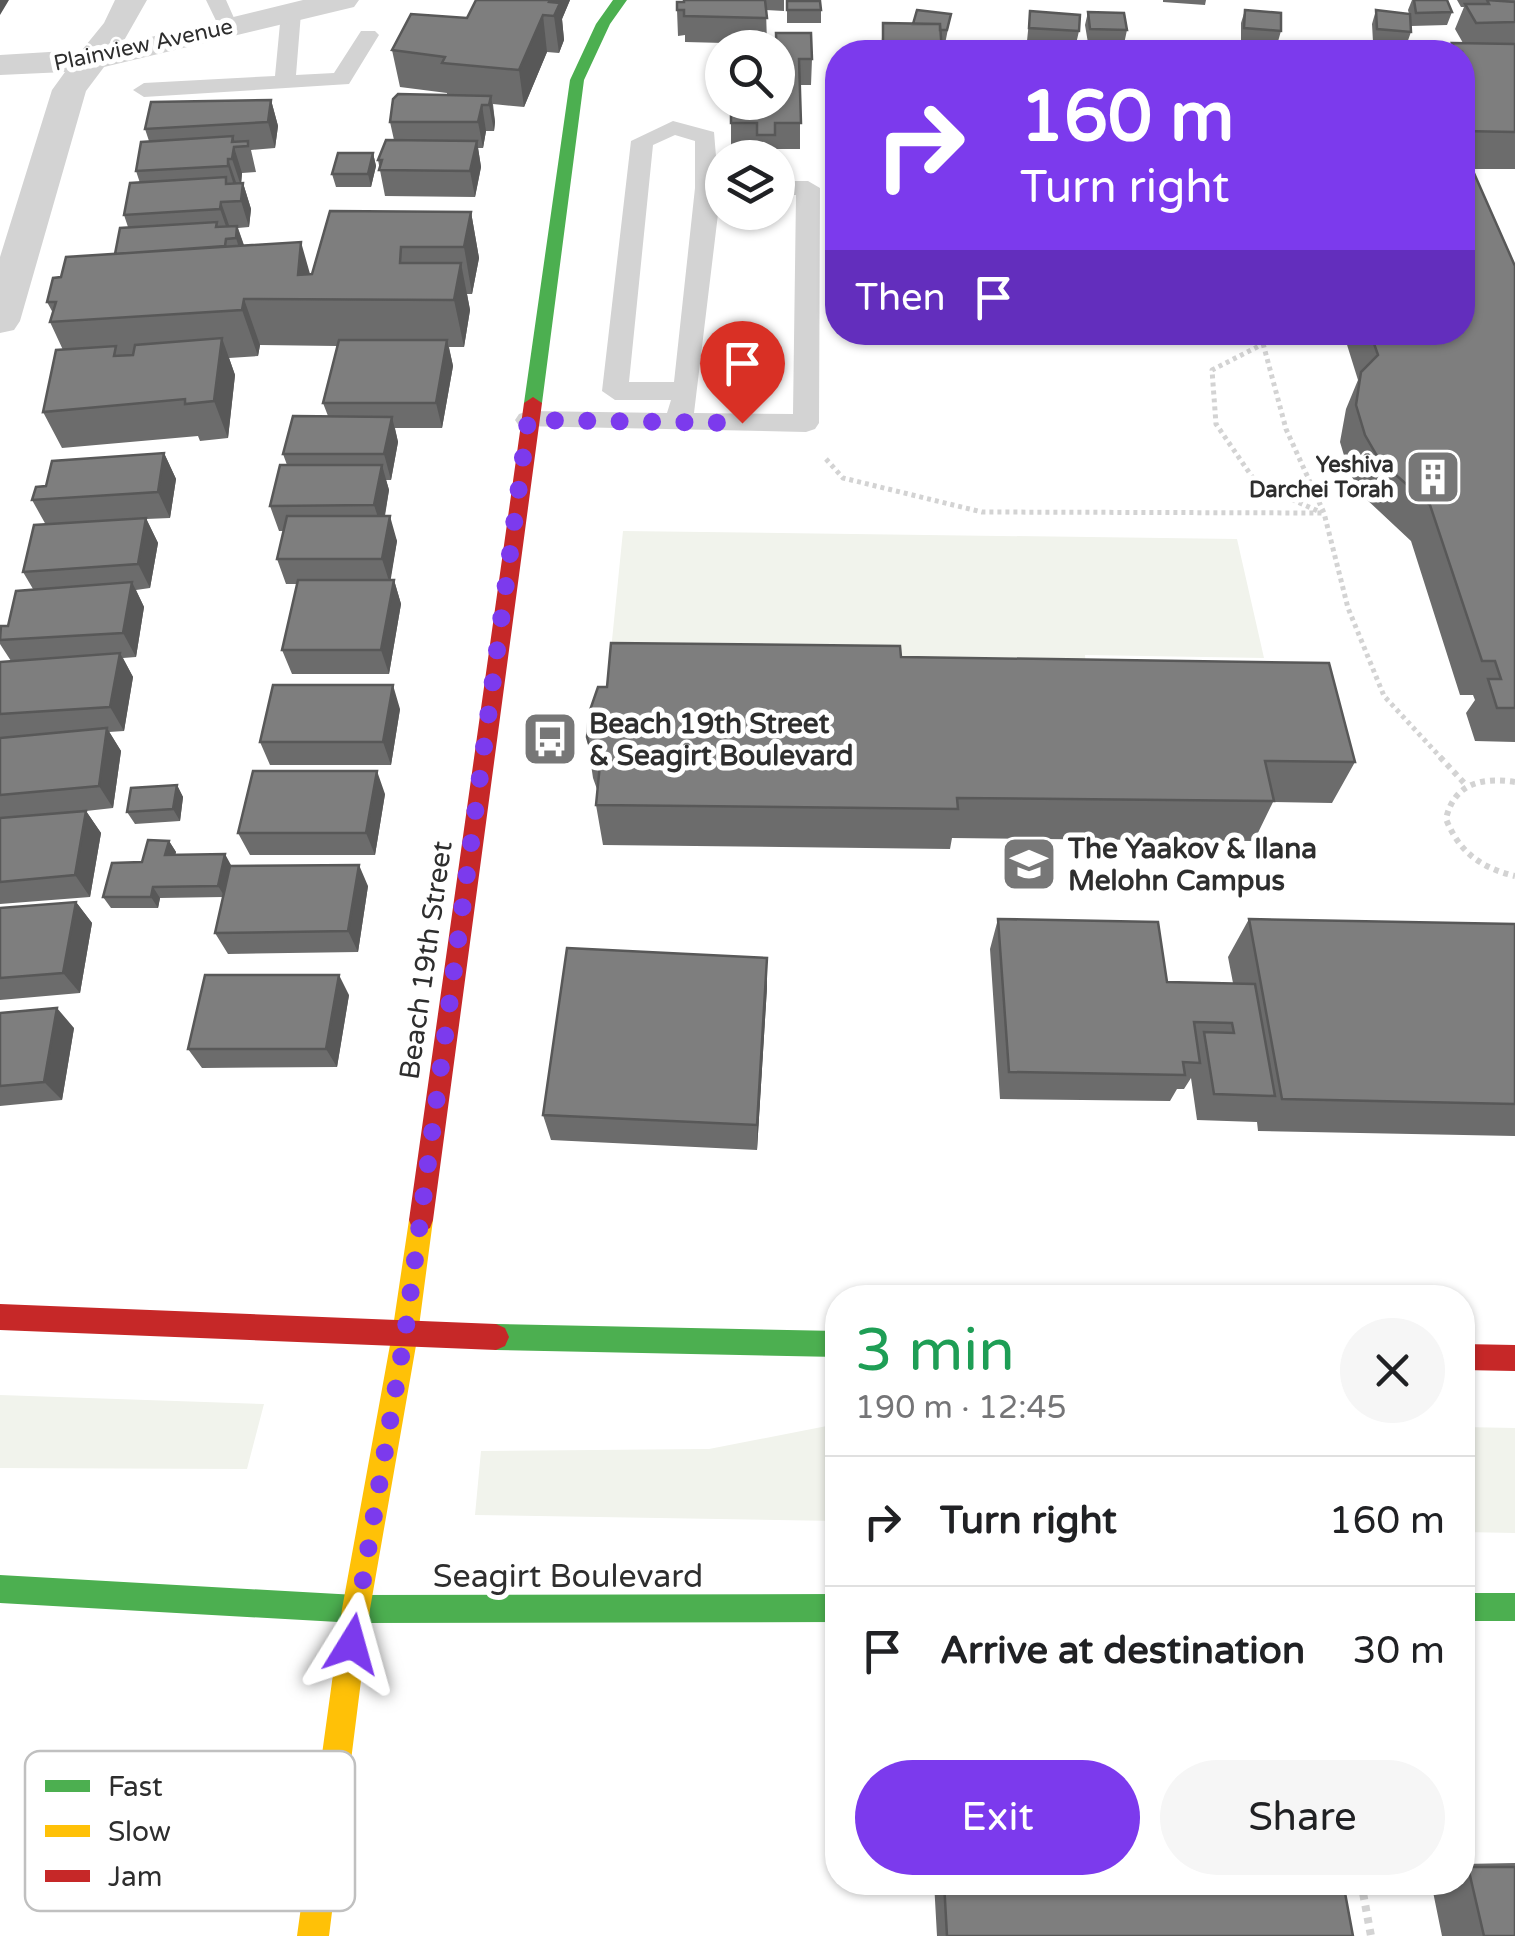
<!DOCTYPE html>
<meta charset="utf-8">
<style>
body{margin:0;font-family:"Varela Round",sans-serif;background:#f6f6f6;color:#202124;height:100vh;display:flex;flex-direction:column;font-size:38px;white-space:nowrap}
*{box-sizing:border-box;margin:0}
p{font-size:32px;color:#757577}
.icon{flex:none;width:55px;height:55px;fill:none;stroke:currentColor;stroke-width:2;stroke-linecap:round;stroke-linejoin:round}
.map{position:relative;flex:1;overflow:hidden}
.sheet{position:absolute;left:825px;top:1285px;width:650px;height:610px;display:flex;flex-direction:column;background:#fff;border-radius:40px;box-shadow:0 2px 8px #0004}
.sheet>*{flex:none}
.guide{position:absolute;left:825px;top:40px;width:650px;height:305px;border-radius:40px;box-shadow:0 2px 8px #0004;background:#7c3aed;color:#fff;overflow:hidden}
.fabs{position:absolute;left:705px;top:30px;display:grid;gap:20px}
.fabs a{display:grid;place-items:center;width:90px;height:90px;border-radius:50%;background:#fff;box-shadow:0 2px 8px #0004;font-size:50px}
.pin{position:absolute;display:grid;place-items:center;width:85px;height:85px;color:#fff;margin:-102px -42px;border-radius:50% 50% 50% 0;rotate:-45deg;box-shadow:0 0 10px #0007}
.pin .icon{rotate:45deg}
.me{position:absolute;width:110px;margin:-55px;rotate:8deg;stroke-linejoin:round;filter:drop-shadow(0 0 8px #0008)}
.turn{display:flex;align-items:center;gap:35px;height:210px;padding:0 30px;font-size:45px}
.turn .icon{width:130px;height:130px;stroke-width:2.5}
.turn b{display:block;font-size:70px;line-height:85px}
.then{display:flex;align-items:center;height:95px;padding:0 30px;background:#0003;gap:20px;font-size:38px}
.round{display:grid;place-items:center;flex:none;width:105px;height:105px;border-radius:52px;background:#f6f6f6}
.headline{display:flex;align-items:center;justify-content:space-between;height:170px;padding:0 30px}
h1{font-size:60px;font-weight:600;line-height:75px;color:#1e9e55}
.cta{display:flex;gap:20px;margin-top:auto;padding:20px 30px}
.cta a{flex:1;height:115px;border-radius:60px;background:#7c3aed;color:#fff;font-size:40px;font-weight:600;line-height:115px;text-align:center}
.cta a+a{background:#f6f6f6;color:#202124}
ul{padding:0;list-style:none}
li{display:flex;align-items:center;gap:30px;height:130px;padding:0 30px;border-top:2px solid #e0e0e0}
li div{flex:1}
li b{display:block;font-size:38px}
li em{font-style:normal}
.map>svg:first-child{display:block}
</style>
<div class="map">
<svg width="1515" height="1936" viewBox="0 0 1515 1936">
<rect width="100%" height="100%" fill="#fff"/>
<path fill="#f1f3ec" d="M623,531L1237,539L1264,658L1085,655L1088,687L608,680Z
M0,1395L264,1404L247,1469L0,1468Z
M837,1424V1521L475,1515L481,1451L709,1449Z
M1463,1427L1515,1428V1533L1463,1532Z"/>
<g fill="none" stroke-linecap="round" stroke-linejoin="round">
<path stroke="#d3d3d3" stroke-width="4" stroke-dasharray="4 4" stroke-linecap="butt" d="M1260,332L1262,339"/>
<path stroke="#d3d3d3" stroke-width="5" stroke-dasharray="4 4" stroke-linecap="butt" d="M1261,336L1286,429L1324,513L1348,608L1384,696L1443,760
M1265,343L1212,370L1216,424L1257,484L1318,511
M826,459L843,478L982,512L1324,513"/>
<path stroke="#d3d3d3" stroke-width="6" stroke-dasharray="5 5" stroke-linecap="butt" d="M1440,757L1466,785
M1515,782C1482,777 1454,783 1446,819C1459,852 1481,868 1515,876"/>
<path stroke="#d3d3d3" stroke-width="8" stroke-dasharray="6 6" stroke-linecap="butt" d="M1361,1882L1371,1936"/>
<path fill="#d3d3d3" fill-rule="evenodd" d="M206,0H226L238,27L235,31H221Z
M291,7L301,13L296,75L334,73L361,31H375L379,35L349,84L144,97L133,90L144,83L275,76L281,13Z
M673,121L714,132L718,181H722L694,413L793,414L796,195H778V181H808L820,188L819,423L815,429L806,432L519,426L515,420L519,414L528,411L667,413L671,400H615L602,391L631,141ZM675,135L695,141V188L674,382H629L653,145Z"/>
<path fill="#d3d3d3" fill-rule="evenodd" d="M115,0H147L122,44L303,0H359L354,7L104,67L86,91L20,321L14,330L0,333V257L52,90L65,72L0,75V55L82,50L104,23Z"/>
<path fill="#4caf50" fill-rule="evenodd" d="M613,0H627L610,24L584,80L542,403L533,409L524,403L570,80L596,24Z
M496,1324L838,1331V1357L496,1350L487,1346L483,1337L487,1328Z
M0,1575L356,1595L838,1594V1622L356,1623L0,1603Z
M1462,1593H1515V1621H1462Z"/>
<path fill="#ffc107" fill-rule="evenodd" d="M421,1208L430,1212L433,1220L418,1334L370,1609L329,1936H297L342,1609L392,1334L409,1220L412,1212Z"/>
<path fill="#c62828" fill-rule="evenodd" d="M533,397L542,403L433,1220L430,1228L421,1232L412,1228L409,1220L524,403Z
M0,1304L496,1324L505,1328L509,1337L505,1346L496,1350L0,1330Z
M1462,1344L1515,1345V1371L1462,1370Z"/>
</g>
<path fill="#6c6c6c" d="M476,0H570L562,19L564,40L559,53L547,52L524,107L493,104L495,122L494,131H486L483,148H478L481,167L475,197L385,196L378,160L394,140L390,122L447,95V93L400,87L392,50L467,18Z
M684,0H784V11L766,10L767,44L685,42V35L678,36L677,10Z
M1163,0H1206L1205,5L1163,2Z
M1412,0H1447L1452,12L1447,25L1411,26V32L1406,46L1373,42L1372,24L1376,10L1409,14L1408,10Z
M1457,0H1515V169H1472L1515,266V742L1475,741L1466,713L1475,700L1473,695H1460L1411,541L1364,497L1349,472L1340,442L1346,409L1358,380L1343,332H1462V52H1449L1452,43H1463L1455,29L1464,7H1461Z
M787,1L821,10V23H787Z
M1245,10L1281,31L1277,45L1241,41V23Z
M1030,11L1079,31L1076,44L1027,41Z
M1088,12L1127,30L1124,44L1088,43L1085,25Z
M951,14L945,44L941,43L942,52H881L883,23L913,24Z
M778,48L812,59L811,85H800V149H775V158H757V149H731V102Z
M271,100L278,126L275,148L251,150L256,172L242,173L241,183H243L251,209L249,227L238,228L244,245L310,274L471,212L479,258L472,294H467L470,310L464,347H449L453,366L442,428H395L398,442L391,480H386L389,490L385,516L397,541L390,580H394L401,604L389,674H292L282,650L297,584H286L277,559L284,531H279L270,506L287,465L283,454L328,416L323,403L337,346L260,345L258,356L229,358L235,375L228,438L200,441L198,436L62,448L43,412L63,350L50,322L53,313L47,302L61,277L115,254L128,227L124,215L140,183L136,171L149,141L145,129Z
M373,153L376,166L371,187H336L332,174Z
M164,453L176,479L170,518L146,519L158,543L150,588L136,590L144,607L136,657L123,658L133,677L124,731L109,732L121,751L113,808L86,811L101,833L90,897L0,904V662L11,661L0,644V630L8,626L33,589L23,572L46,525L32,500L46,486Z
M901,657L1355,762L1332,803L1273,802L1254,841L952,838L950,849L603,845L596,805L598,792L593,778L587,737L607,687Z
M400,709L391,765H270L260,742Z
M177,785L183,797L180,821L135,824L127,812Z
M385,794L375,855H250L238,833Z
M169,841L176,852L175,855L231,866L368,886L358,952L228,954L215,933L223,897L160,898L158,908H111L103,897Z
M76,902L92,923L80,993L0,1000V908Z
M998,919L1167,982L1233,983L1228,957L1249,919L1515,924V1136L1258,1131L1257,1122L1197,1120L1191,1078L1184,1089H1177L1170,1101L1000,1099L990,949Z
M767,987L757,1150L551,1140L543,1115Z
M349,995L337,1067L202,1068L188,1049Z
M0,1013L74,1028L62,1100L0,1106Z
M1515,1863V1936H1442L1431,1882H1462V1864Z
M934,1882H1343L1353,1936H937Z"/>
<path fill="#585858" d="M0,0H9L0,15Z
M550,0H570L562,19L564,40L559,53L554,16H551Z
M543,15L547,52L524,107L519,70Z
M491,96L495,122L494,131L489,105Z
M271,100L278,126L275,148L268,122Z
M482,105L486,131L483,148L478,122Z
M233,136L236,147H234L242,173L241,186L232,159Z
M477,141L481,167L475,197L470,171Z
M373,153L376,166L371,187L368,174Z
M228,159L237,185L236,192L228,166Z
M243,183L251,209L249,227L241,201Z
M221,202L230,228L229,235L220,209Z
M471,212L479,258L472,294L464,247Z
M237,226L246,252L244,264L236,238Z
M301,242L314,288L298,275Z
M461,263L470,310L464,347L454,300Z
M244,299L260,345L258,356L242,310Z
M222,338L235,375L228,438L214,401Z
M447,340L453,366L442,428L436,403Z
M392,417L398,442L391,480L384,454Z
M164,453L176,479L170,518L158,492Z
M382,465L389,490L382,530L374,505Z
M390,516L397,541L390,584L382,559Z
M146,518L158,543L150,588L138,564Z
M394,580L401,604L389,674L381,650Z
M132,582L144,607L136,657L123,633Z
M120,653L133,677L124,731L110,707Z
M393,685L400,709L391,765L383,742Z
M107,728L121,751L113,808L99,786Z
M377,771L385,794L375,855L366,833Z
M177,785L183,797L180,821L173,809Z
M86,811L101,833L90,897L75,875Z
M169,841L176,852L172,866L165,855Z
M225,854L231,865L225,897L218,886Z
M359,865L368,886L358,952L348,931Z
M153,887L160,898L158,908L151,897Z
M76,902L92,923L80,993L63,973Z
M767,958V987L757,1150V1125Z
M339,975L349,995L337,1067L326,1049Z
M57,1008L74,1028L62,1100L44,1082Z"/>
<path fill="#7e7e7e" stroke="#585858" stroke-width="2.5" d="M476,0H550L549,2L560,3L554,16L543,15L519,70L442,63L445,57L392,50L411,14L467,18Z
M684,0H765L767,18L684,16V10H677V2H684Z
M1414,0H1447L1452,12L1416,13Z
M1487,0L1515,2V22L1476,23L1465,4H1489Z
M787,1H820L821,10H787Z
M917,10L951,14L947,30H940V24H913Z
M1245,10L1281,13V31L1244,28Z
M1376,10L1410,14L1411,32L1377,29Z
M1030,11L1080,15L1079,31L1029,28Z
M1088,12L1124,13L1127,30L1090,29Z
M883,23L940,24L942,52H883Z
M776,33H811L812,59H799L801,123H775V135H757V123H731V102H778Z
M1452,43L1515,44V132L1462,131V52H1456Z
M398,94L491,96L489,105H482L478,122H390L393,99Z
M271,100L268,122L145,129L151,102Z
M233,136L232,142L248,141V146L234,147L232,159H228V166L136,171L141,142Z
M386,140L477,141L470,171L379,170L382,160H378Z
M1462,146L1515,266V708H1497L1488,679H1501L1495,661H1482L1430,505L1380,461L1365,435L1356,405L1361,372L1378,355L1370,332H1462Z
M338,153H373L368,174H332Z
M226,177V184L243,183L241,201L221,202L220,209L124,215L130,183Z
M330,211L471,212L464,247H401L400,263H461L454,300L244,299L242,310L50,322L56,302H47L53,278L61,277L66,257L301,242L298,275L312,274Z
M217,222L216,227L237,226L236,238L226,239L225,246L115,254L120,228Z
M222,338L214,401L185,404V399L43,412L56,350L116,346L114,356L133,355L135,345Z
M339,340H447L436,403H323Z
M293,416L392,417L384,454H283Z
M164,453L158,492L32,500L36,487L46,486L52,461Z
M280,465H382L374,505L270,506Z
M287,516H390L382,559H277Z
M146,518L138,564L23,572L34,525Z
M298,580H394L381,650H282Z
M132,582L123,633L0,640L1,626H8L16,591Z
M611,643L900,646L901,657L1329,663L1355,762L1265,761L1274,801L957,798L958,809L596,805L601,754H592L587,737L589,713L598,687H607Z
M120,653L110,707L0,714V662Z
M273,685H393L383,742H260Z
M107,728L99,786L0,795V738Z
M253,771H377L366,833H238Z
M177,785L173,809L127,812L131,788Z
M86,811L75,875L0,882V818Z
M148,840L169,841L165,855L225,854L218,886L153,887L151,897H103L112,863L142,862Z
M359,865L348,931L215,933L230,866Z
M76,902L63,973L0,978V908Z
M998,919L1158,922L1167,982L1255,984L1275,1096L1214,1094L1204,1032L1234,1033L1232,1023L1194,1022L1200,1063L1183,1062L1185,1075L1009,1072Z
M1249,919L1515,924V1104L1282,1099Z
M567,948L767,958L757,1125L543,1115Z
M205,975H339L326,1049H188Z
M57,1008L44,1082L0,1086V1013Z
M1468,1867H1515V1936H1484Z
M944,1882H1343L1353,1936H947Z"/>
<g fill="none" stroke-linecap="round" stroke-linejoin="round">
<path stroke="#7c3aed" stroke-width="18" stroke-dasharray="0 32.4" d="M352,1644L405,1334L528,420L742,423"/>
</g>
<defs>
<g id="building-square" transform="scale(2.875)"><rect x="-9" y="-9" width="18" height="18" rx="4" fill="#777" stroke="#fff"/><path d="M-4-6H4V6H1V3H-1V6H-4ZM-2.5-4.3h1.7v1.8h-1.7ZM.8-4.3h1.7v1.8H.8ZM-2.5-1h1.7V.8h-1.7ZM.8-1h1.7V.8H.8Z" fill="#fff"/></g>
<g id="bus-square" transform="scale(2.875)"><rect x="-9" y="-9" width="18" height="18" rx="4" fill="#777" stroke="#fff"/><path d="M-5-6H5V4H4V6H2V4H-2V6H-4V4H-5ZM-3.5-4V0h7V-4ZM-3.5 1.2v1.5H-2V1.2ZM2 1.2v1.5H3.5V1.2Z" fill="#fff"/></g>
<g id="school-square" transform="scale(2.875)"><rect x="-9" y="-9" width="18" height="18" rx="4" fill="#777" stroke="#fff"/><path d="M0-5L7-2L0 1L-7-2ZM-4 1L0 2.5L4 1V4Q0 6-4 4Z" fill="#fff"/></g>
</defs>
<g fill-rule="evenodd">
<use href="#building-square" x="1433" y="477"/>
<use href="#bus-square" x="550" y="739"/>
<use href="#school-square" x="1029" y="864"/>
</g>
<g text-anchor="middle" stroke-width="10" stroke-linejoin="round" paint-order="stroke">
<g font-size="22" fill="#2e2e2e" stroke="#fff">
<text transform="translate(143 44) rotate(-12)" y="8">Plainview Avenue</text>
</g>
<g font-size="22" font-weight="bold" fill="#2e2e2e" stroke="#fff" text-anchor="end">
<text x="1394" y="472">Yeshiva<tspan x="1394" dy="25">Darchei Torah</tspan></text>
</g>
<g font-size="28" font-weight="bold" fill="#2e2e2e" stroke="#fff" text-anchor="start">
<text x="589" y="733">Beach 19th Street<tspan x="589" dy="32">&amp; Seagirt Boulevard</tspan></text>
<text x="1068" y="858">The Yaakov &amp; Ilana<tspan x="1068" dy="32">Melohn Campus</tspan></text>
</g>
<g font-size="28" fill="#2e2e2e" stroke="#fff">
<text transform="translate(425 960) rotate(-82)" y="10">Beach 19th Street</text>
</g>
<g font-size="32" fill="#2e2e2e" stroke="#fff">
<text x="568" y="1587">Seagirt Boulevard</text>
</g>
</g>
<rect x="25" y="1751" width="330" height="160" rx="15" fill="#fff" stroke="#c0c0c0" stroke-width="2.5"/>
<rect x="45" y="1780" width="45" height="12" fill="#4caf50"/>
<rect x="45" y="1825" width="45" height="12" fill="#ffc107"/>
<rect x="45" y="1870" width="45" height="12" fill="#c62828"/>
<g font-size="28" fill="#2e2e2e">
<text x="108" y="1796">Fast</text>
<text x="108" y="1841">Slow</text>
<text x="108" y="1886">Jam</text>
</g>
</svg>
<div class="fabs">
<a><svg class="icon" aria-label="search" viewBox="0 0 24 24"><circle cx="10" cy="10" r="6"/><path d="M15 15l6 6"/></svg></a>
<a><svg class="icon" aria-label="layers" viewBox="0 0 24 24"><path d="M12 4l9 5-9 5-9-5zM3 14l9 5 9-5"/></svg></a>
</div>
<div class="pin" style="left:742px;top:423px;background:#d93025"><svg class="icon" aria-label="arrive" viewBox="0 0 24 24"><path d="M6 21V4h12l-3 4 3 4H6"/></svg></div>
<svg class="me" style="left:352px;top:1644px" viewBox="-20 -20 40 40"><path d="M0-17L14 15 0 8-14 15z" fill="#7c3aed" stroke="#fff" stroke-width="4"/></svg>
<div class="guide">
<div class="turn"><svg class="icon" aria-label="right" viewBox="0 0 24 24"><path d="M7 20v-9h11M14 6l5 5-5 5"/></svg><div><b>160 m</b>Turn right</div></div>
<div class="then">Then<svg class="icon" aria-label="arrive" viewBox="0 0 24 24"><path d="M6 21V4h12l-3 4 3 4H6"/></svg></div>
</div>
<section class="sheet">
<div class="headline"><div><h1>3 min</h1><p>190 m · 12:45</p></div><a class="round"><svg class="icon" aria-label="close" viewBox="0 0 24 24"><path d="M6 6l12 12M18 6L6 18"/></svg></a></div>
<ul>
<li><svg class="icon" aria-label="right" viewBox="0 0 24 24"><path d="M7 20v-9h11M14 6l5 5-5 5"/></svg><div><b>Turn right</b></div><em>160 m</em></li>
<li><svg class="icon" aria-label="arrive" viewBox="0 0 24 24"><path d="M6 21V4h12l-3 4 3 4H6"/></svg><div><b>Arrive at destination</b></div><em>30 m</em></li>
</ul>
<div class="cta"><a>Exit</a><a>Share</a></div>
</section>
</div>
